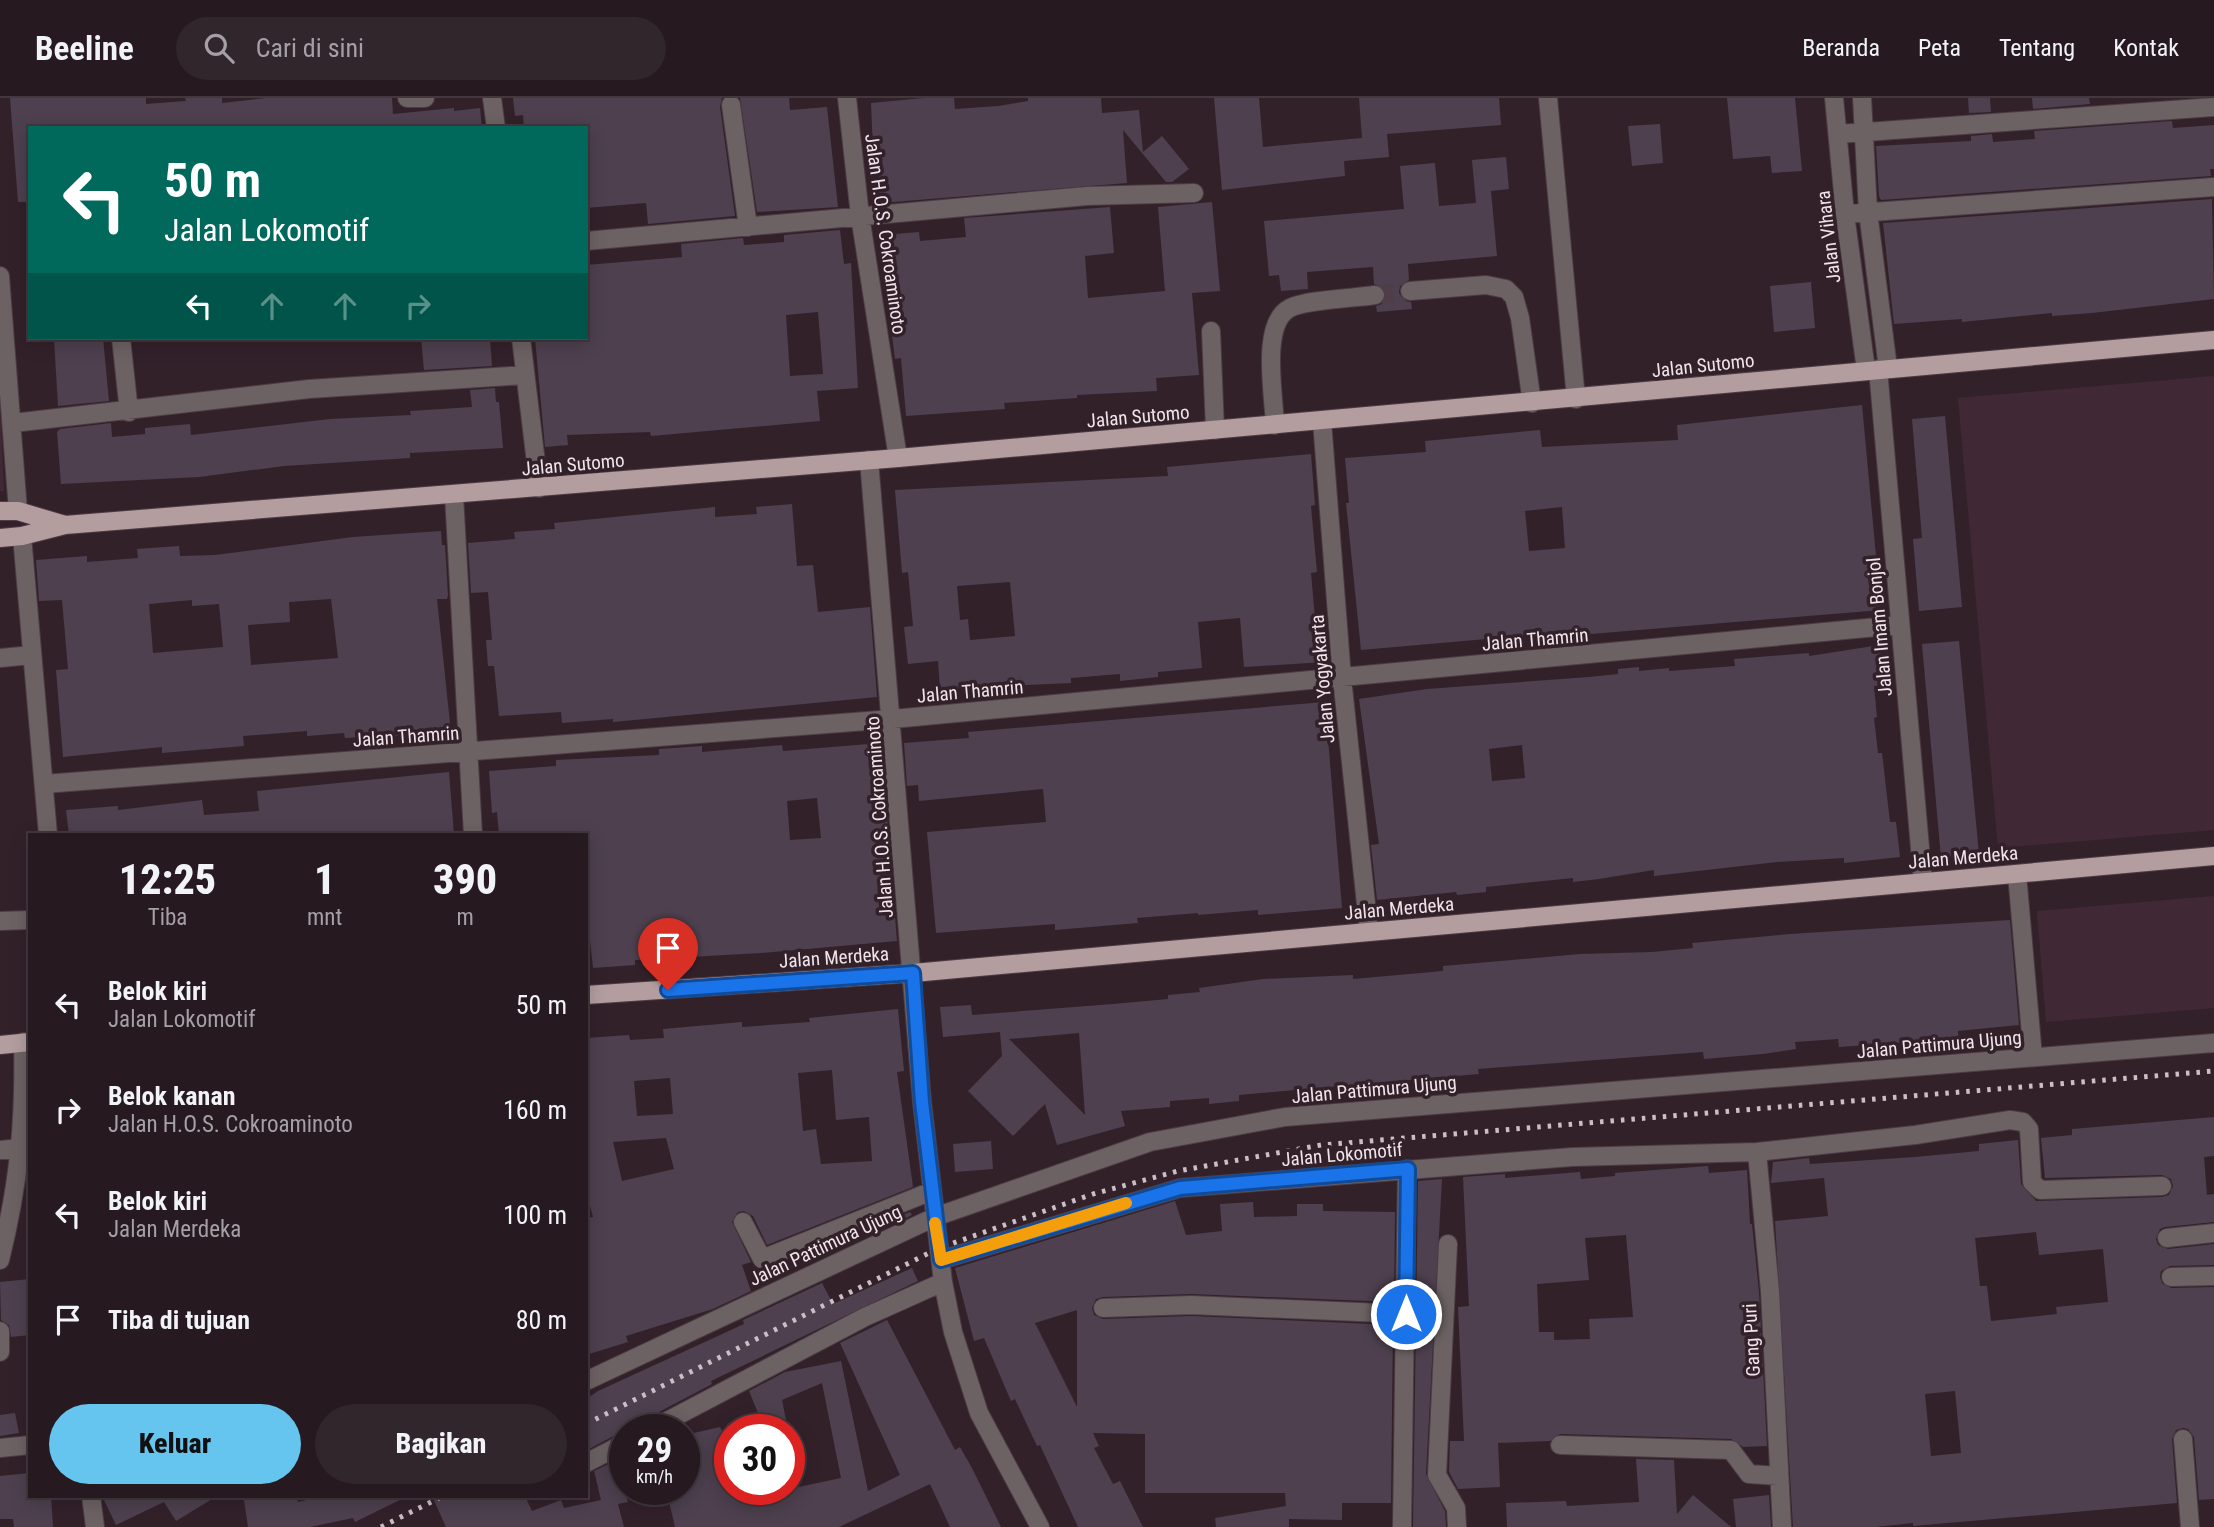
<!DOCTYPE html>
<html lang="id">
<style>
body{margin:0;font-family:"Roboto Condensed",sans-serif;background:#32262d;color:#f1f3f6;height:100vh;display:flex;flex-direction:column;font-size:26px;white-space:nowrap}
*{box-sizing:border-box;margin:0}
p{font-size:23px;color:#a4a0a5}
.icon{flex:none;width:38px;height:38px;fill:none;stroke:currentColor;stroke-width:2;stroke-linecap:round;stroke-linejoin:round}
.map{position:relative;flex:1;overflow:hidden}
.sheet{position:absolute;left:28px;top:735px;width:560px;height:665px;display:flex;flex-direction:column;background:#261920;border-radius:0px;box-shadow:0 4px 18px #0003,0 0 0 2px #42383e}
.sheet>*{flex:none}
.top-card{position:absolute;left:28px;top:28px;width:560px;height:214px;border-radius:0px;box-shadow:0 4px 18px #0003,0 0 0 2px #42383e;background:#00695c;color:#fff;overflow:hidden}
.speed{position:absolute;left:609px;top:1316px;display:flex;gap:14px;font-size:35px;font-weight:700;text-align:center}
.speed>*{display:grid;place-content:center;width:91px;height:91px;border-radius:50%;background:#261920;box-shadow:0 4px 18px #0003,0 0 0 2px #42383e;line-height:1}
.speed small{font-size:18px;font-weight:400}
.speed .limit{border:10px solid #d22;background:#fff;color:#111}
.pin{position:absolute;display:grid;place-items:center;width:60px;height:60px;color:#fff;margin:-72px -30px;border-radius:50% 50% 50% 0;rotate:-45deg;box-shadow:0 0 7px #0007}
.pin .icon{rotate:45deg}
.me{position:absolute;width:77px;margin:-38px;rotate:0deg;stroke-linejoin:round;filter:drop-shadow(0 0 5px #0008)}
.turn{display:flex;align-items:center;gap:24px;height:147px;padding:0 21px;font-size:32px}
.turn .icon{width:91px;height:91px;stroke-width:2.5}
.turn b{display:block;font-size:49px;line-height:60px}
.lanes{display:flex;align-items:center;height:66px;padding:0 21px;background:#0003;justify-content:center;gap:35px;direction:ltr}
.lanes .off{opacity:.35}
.eta{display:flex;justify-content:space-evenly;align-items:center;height:119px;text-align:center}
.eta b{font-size:42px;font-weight:800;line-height:49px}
.action{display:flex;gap:14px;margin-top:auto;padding:14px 21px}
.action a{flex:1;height:80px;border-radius:42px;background:#65c5ee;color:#111;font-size:28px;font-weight:800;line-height:80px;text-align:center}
.action a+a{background:#32262d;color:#f1f3f6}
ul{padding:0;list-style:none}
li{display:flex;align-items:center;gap:21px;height:105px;padding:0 21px}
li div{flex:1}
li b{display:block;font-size:26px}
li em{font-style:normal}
header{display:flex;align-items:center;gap:42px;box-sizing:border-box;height:98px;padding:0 35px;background:#261920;border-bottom:2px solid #42383e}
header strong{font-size:33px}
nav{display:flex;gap:38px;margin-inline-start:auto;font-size:24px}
.search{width:490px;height:63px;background:#32262d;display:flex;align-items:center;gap:18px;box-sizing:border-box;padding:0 24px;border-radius:38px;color:#a4a0a5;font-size:26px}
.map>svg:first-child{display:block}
</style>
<header>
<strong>Beeline</strong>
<div class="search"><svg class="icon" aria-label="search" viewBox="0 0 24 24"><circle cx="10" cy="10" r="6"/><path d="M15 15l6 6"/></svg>Cari di sini</div>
<nav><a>Beranda</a><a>Peta</a><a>Tentang</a><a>Kontak</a></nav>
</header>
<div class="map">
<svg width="2214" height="1429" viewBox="0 0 2214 1429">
<rect width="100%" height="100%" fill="#33212a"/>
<path fill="#402935" d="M2214,278V732L1998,750L1958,300Z
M0,309L4,393H0Z
M2214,798V910L2046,924L2037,813Z"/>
<path fill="#4e404f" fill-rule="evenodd" d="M10,0H146V6L186,3L185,0H222V5L266,0H392L393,16L454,10V13L480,10L482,30H117V27L30,30V104H18Z
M513,0H722L720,9L735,118L648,126L646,105L586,110V30H524L523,17L515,18Z
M740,0H789L790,12L827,9L838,109L757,114Z
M923,0H954L955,11L998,8L1028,3V0H1101L1102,15L1139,12L1143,54L1162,38L1189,71L1172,84H1166L1123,32L1127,85L881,105L878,75H874L871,5Z
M1214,0H1259L1263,49L1362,40L1359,0H1499L1501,27L1387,36L1389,59L1344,63L1345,78L1222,92Z
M1727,0H1795L1802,73L1772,75L1770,58L1733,61Z
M1968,0H1990L1991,14L1969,15Z
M2032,0H2089L2090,6L2033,11Z
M2172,23L2173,30L2214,27V71H2210L2211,78L1881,102L1879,98L1876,48L1971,43V38L1992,36L1993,44L2035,41L2034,33Z
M1660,26L1663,65L1632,68L1628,28Z
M1506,59L1509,91L1491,93L1497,158L1408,166L1409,182L1400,188L1399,195L1405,203L1411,204L1412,211L1377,214L1376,208L1382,206L1386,196L1384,190L1374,186L1373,169L1307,174L1308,191L1281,193L1279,177L1269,178L1264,123L1404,111L1400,68L1435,65L1439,108L1476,105L1472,62Z
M2212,101L2214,201L2092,215L2052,218V215L1962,224V221L1894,226L1883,125Z
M1212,104L1220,193L1192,195L1199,277L1156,280L1157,293L1077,297V300L1004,305L1005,311L906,318L901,260L895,261L891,230L883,137L919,134L920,143L966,139L964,120L1110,109L1114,155L1085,158L1088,200L1165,193L1158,109Z
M840,132L844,166L851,165L858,290L817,293L820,323L651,338L650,334L567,337L568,347L545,349L535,240H586V167L682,159L681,146L743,140L744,147L784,144V137ZM818,214L823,276L790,278L786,217Z
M1811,184L1815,230L1774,234L1770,188Z
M54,240H103L109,303L58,308Z
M421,240H490L492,268L424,272Z
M495,290L496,304H499L503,350L410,355V360L284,368L199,379L61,386L57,334L60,331L111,325L112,339L145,336V330L190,326L191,337L330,321L411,317L410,313L472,309L470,292Z
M1862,307L1881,512L1567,538V534L1361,552L1346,405H1349L1345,360L1426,354L1425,343L1540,332L1542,349L1678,342L1677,327ZM1562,409L1565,450L1529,453L1525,413Z
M1945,318L1962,509L1919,513L1913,441L1922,440L1912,321Z
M1311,356L1315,407L1311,408L1317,474L1311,475L1315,520H1320L1324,564L1244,569L1240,520L1198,524L1202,570L1158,574V579L1120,583V576L1071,580V585L940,591L938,563L908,566L904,529L913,528L908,474L902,475L895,392L1168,378L1167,369ZM1010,484L1015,538L970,542L968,521L960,522L957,488Z
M792,406L797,468L813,467L818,514L870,509L877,599L613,624V621L562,625L561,614L499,618L494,568H488L486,542H492L488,494L471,495L468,445L515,441L514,434L555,431L554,425L715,409V419L757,416L756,409Z
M441,433L442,447H445L448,497L447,501H437L451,635L345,640L344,635L307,638V633L243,638L244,648L162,655V649L63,659L56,572L68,571L62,502L39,503L36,462L87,458V464L138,460L137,451L179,448L180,458L215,457L353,439ZM331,501L338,560L251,567L248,527L290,524L289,504ZM192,502V508L219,506L223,549L153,555L149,506Z
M1959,543L1979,757L1941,760L1922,546Z
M1880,547L1885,587L1874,588L1877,619L1874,620L1878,655H1882L1890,724H1896L1900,759L1844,765V760L1777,764L1654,778V772L1599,781L1573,784V780L1486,789V794L1457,797L1456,794L1377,802L1371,747L1379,746L1359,601L1427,591L1589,579L1618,576V571L1639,569V573L1669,570V573L1735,568L1734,561L1809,555V558ZM1522,647L1525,680L1492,683L1489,651Z
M1325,604L1342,810L1258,817V812L1198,817V815L1137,820L1138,825L1055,832V826L936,835L927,734L1046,724L1043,691L919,703L918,687L907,688L904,645L969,640L968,634Z
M881,645L897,843L761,855L635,862V867L593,870L586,806V737H499L497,714L492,715L489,673L556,668V662L659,657V651L702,648V654L782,647L783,653ZM817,700L821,740L790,742L787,703Z
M449,674L454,737H69L66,712L118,708V712L202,702L204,717L259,713L257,693Z
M2010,822L2019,927L1958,933L1959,944L1936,946V942L1839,949L1838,941L1795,944L1796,951L1763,956L1704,961L1703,954L1478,971L1479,976L1239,997V1003L1209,1006V1000L1170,1003V1009L1121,1013L1125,1028L1057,1047L1045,1006L1013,1038L968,993L1002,958L1000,934L943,939L940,909L971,907L972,917L1113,906L1168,901V897L1200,894L1199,890L1263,881L1353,877V881L1443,873V868L1580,856L1652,854L1693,850L1692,845L1790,836ZM1079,935L1085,1017L1009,941Z
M898,911L904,973L897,974L913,1089L767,1147L753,1118L744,1113L738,1114L732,1124L751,1164L742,1167L751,1193L713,1211L626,1238L628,1244L586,1257V1120L593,1119L586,1093V940L629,937L630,942L664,940L663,931L742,924V929L810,924L809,920ZM832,972L836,1022L869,1019L872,1063L821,1066L816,1031L803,1033L798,975ZM670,980L673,1016L637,1018L634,983ZM666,1040L674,1071L622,1083L613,1044Z
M2214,1019V1058L2204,1059L2207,1097L2214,1096V1124L2165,1129L2160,1131L2156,1141L2158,1147L2168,1151L2214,1146V1167L2170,1168L2161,1173L2160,1179L2162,1185L2171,1190L2214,1189V1401L2199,1402L2194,1339L2188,1331L2183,1330L2176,1332L2172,1341L2177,1405L1913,1428V1425L1875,1429H1793L1775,1123L1828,1118L1824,1080L1771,1085L1773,1064L1809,1060L1810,1066L1915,1059L1979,1053V1046L2018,1042L2021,1086L2036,1103L2162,1099L2169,1097L2173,1088L2171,1081L2162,1077L2045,1080L2041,1040L2072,1037V1031ZM2036,1134L2039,1157L2103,1151L2108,1204L2056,1209L2057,1216L1991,1223L1987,1188H1980L1975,1140ZM1955,1293L1961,1355L1931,1358L1925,1296Z
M991,1043L993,1071L955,1074L953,1046Z
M1708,1068L1709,1075L1747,1072L1750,1126H1752L1759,1194L1767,1348L1743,1349L1731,1341L1560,1336L1550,1343L1498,1345L1500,1389L1458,1391L1449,1374L1450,1343H1464L1458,1209L1469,1208L1463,1079L1505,1076V1080L1580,1074L1581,1081L1615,1078V1075ZM1626,1137L1633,1219L1589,1221L1590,1241L1554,1242V1234H1539L1537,1186L1589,1182L1585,1140Z
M1442,1081L1426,1376L1445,1413L1446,1429H1413L1418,1083Z
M1175,1103L1186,1137L1222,1133L1220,1106L1253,1104L1254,1119L1297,1118V1106H1323V1113L1395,1114L1394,1204L1191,1196L1103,1199L1096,1201L1092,1210L1094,1217L1103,1221L1191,1218L1393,1227L1391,1405H1342V1422L1289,1421V1429H1216L1215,1420L1286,1408L1285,1395H1145V1336L1093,1335L1099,1348L1094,1350L1113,1386L1120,1383L1143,1429H1078L1040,1347L1037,1348L1015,1301L1011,1303L984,1240L974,1243L955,1170ZM1077,1212V1309L1035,1225Z
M910,1114L912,1117L871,1137L868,1131Z
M912,1170L918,1183L711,1283L712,1286L589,1351L586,1301L598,1293L744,1226L743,1222L822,1185L833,1206Z
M30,1181V1237L11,1239L9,1227L1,1222L0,1184Z
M887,1222L955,1352L960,1349L972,1370L1001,1429H950L930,1386L839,1429H675L666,1391H684V1342L695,1339L694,1335L720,1329L722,1333L730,1331V1391H789L841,1380L822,1285L782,1302L788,1332H765L749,1293L785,1274L841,1263L868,1393L900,1377L840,1245Z
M15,1315L19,1335L0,1338V1317Z
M1636,1361L1674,1362L1677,1416L1693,1397L1731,1429H1507L1506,1405L1566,1403L1567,1408L1639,1404Z
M617,1362L628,1404L618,1406L624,1429H446L432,1398H525L532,1413L561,1402L564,1410L601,1402L594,1373Z
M30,1375V1398H51L53,1429H14L13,1421H0V1378Z
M1769,1397L1771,1429H1736L1733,1401Z
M102,1398H217L176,1423L164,1404L116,1427Z
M270,1398H297L298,1404L324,1398H408L355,1424L353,1420L310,1429H248L244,1402Z"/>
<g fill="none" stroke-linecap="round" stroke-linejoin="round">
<path stroke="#4f3e47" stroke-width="18" stroke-dasharray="18 9" stroke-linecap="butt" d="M1375,197L1410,193"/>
<g stroke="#4d3c45" stroke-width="20">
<path id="minor" d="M407,0H425
M492,0L496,30
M847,0L860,118L898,360
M1548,0L1576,301
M1834,0L1845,116L1866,272
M1862,0L1868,114L1888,270
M731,7L748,129
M1838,36L2214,9
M1845,116L2214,89
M586,143L1087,98L1194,95
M0,178L18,413
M1410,193L1486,187L1506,191L1514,199L1520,220L1532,305
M1211,233L1215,332
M121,240L129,314
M521,240L539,390
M1878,271L1923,784
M1322,323L1342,580L1369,834
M13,325L309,291L525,277
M1275,327C1274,298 1260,225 1290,210C1305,202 1356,200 1375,197
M869,362L922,1004L943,1184L953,1234L979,1315L1040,1429
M454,397L473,737
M22,438L48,737
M0,560L32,557
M44,686L893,621L1899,527
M2017,776L2033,959
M0,823L30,822
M0,1052L21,1050
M1757,1054L1770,1193L1782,1429
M743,1124L762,1161L932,1093
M2167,1140L2214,1135
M1448,1146L1437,1377L1456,1410L1457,1429
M0,1162C19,1085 25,1023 23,944
M941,1162L1180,1090L1572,1059L1757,1054L1915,1037L2010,1022L2023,1024L2029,1031L2032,1084L2040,1092L2162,1088
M2171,1179L2214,1178
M1103,1210L1191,1207L1406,1216
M0,1233V1254
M586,1283L935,1119L1150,1044L1285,1019L2214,945
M650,1332L865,1219L943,1184
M2183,1341L2190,1429
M1560,1347L1731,1352L1749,1376L1779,1378
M0,1350L30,1347
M586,1365L625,1345
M91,1398L95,1429
M1402,1429L1407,1071"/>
</g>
<g stroke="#4d3c45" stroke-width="20">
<path id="major" d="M0,413H18L65,427
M0,440L22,438L65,427L898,360L2214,242
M586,897L913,875L2214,758
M0,947L30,944"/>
</g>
<use href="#minor" stroke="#6d6263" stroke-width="18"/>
<use href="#major" stroke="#b39d9f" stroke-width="18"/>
<path stroke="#cbbec4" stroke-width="5" stroke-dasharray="3.5 7" stroke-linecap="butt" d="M586,1326L939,1150L1093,1096L1178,1073L1321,1047L2214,973
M381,1429L443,1398"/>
</g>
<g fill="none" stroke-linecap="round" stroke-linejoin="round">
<g stroke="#114b97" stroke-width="18">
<path id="route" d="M668,892L913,875L922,1004L941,1162L1180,1090L1408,1071L1406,1216"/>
</g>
<use href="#route" stroke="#1a73e8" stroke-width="12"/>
<path stroke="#f59e0b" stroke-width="12" d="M935,1125L941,1162L1126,1105"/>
</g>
<g text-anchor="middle" stroke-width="7" stroke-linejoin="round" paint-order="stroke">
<g font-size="19" fill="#f0e4ea" stroke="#33212a">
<text transform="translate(886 136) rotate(82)" y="7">Jalan H.O.S. Cokroaminoto</text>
<text transform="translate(1828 139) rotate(-97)" y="7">Jalan Vihara</text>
<text transform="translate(1703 267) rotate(-6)" y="7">Jalan Sutomo</text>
<text transform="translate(1138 318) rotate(-5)" y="7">Jalan Sutomo</text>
<text transform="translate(573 366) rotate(-5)" y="7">Jalan Sutomo</text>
<text transform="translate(1879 529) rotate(-95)" y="7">Jalan Imam Bonjol</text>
<text transform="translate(1535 541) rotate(-5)" y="7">Jalan Thamrin</text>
<text transform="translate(1322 581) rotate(-95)" y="7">Jalan Yogyakarta</text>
<text transform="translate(970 593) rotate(-5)" y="7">Jalan Thamrin</text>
<text transform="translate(406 638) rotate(-4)" y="7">Jalan Thamrin</text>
<text transform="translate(879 719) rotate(-94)" y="7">Jalan H.O.S. Cokroaminoto</text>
<text transform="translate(1963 759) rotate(-5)" y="7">Jalan Merdeka</text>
<text transform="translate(1399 810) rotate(-5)" y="7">Jalan Merdeka</text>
<text transform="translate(834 859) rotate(-4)" y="7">Jalan Merdeka</text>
<text transform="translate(1939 946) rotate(-5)" y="7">Jalan Pattimura Ujung</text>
<text transform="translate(1374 991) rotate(-5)" y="7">Jalan Pattimura Ujung</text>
<text transform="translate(1342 1056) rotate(-5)" y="7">Jalan Lokomotif</text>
<text transform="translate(825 1147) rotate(-25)" y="7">Jalan Pattimura Ujung</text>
<text transform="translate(1751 1242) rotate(-93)" y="7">Gang Puri</text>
</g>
</g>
</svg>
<div class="speed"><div>29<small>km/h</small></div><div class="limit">30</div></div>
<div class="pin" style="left:668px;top:892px;background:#d93025"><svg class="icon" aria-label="arrive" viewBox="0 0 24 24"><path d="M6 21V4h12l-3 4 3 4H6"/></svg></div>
<svg class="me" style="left:1406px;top:1216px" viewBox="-20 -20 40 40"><circle r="17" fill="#1a73e8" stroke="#fff" stroke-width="3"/><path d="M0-11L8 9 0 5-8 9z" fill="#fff"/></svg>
<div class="top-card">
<div class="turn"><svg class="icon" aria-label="left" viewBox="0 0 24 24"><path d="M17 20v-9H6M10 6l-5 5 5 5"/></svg><div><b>50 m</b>Jalan Lokomotif</div></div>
<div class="lanes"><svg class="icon" aria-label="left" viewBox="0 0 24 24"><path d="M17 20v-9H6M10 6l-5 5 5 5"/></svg><svg class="icon off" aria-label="ahead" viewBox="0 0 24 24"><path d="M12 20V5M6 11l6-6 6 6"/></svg><svg class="icon off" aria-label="ahead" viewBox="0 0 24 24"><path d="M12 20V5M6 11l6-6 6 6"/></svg><svg class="icon off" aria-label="right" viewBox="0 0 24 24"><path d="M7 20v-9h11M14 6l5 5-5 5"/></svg></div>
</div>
<section class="sheet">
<div class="eta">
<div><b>12:25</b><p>Tiba</p></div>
<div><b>1</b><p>mnt</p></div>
<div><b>390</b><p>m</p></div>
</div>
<ul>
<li><svg class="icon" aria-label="left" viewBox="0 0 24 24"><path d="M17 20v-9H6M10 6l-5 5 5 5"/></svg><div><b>Belok kiri</b><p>Jalan Lokomotif</p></div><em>50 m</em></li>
<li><svg class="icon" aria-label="right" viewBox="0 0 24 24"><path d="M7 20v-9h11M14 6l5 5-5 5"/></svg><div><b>Belok kanan</b><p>Jalan H.O.S. Cokroaminoto</p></div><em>160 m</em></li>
<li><svg class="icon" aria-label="left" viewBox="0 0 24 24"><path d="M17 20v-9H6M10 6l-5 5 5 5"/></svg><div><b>Belok kiri</b><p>Jalan Merdeka</p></div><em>100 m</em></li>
<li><svg class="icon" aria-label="arrive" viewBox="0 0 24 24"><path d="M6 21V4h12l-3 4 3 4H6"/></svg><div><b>Tiba di tujuan</b></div><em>80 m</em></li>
</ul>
<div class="action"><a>Keluar</a><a>Bagikan</a></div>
</section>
</div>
